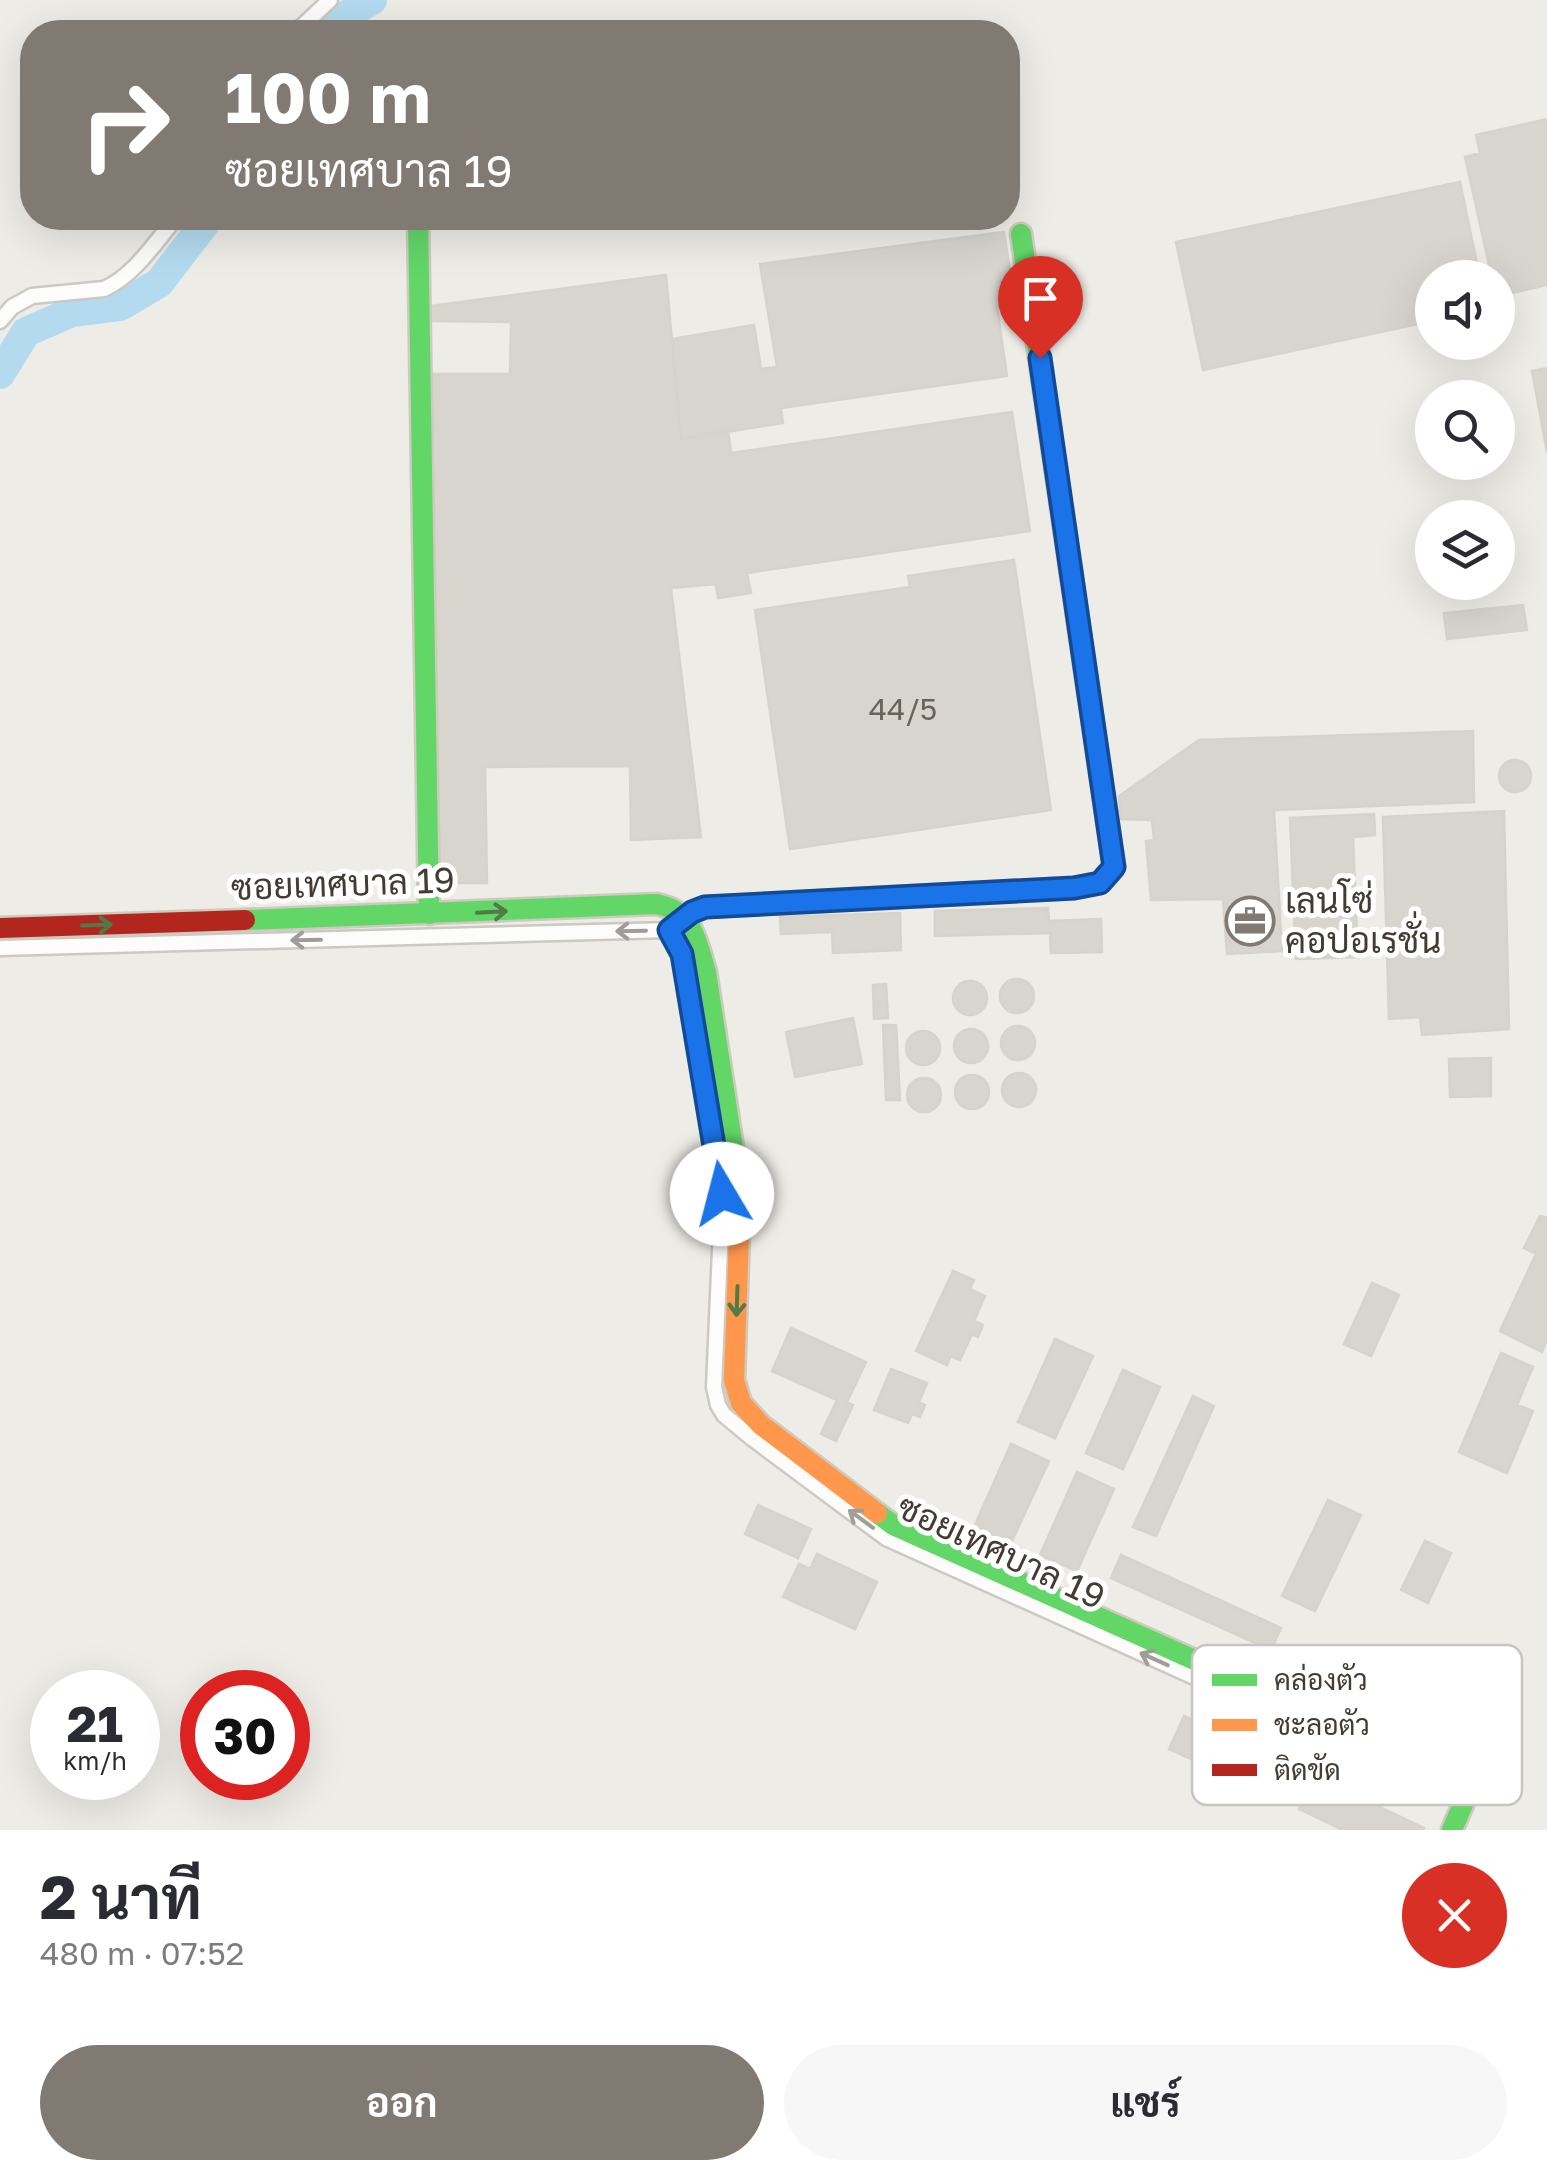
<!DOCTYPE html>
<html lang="th">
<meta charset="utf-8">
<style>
body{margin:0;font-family:"Golos Text",Sarabun,sans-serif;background:#f7f7f7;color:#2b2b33;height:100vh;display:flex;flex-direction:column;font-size:38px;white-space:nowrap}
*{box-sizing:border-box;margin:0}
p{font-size:32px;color:#7c7c81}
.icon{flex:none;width:55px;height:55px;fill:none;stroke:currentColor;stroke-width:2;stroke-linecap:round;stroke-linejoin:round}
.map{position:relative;height:1830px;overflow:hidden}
.details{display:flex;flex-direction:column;background:#fff;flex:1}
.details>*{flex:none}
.banner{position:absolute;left:20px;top:20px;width:1000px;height:210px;border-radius:40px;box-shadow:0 10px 40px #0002;background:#807a72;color:#fff;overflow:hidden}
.controls{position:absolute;left:1415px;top:260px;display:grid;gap:20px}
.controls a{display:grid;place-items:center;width:100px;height:100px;border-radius:50%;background:#fff;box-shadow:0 10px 40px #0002;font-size:50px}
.speed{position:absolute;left:30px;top:1670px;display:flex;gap:20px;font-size:50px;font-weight:700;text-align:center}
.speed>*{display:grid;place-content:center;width:130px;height:130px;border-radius:50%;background:#fff;box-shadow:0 10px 40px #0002;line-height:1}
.speed small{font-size:25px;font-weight:400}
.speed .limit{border:15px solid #d22;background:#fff;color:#111}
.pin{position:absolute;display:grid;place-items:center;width:85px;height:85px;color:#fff;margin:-102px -42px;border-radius:50% 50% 50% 0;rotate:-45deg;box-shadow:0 0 10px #0007}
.pin .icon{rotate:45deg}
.me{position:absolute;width:110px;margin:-55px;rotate:352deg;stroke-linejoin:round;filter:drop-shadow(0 0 8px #0008)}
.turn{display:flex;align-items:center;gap:35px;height:210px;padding:0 40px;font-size:45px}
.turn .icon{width:130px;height:130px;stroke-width:2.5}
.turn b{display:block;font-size:70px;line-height:85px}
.round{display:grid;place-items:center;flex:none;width:105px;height:105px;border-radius:52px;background:#f7f7f7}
.head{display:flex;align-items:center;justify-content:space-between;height:170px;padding:0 40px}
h1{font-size:60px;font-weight:700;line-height:75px}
.primary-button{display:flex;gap:20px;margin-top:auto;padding:20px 40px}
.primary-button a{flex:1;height:115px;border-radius:60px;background:#807a72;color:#fff;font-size:40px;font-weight:700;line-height:115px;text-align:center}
.primary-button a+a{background:#f7f7f7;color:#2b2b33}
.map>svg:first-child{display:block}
</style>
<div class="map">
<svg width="1547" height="1830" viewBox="0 0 1547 1830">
<rect width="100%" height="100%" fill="#eeece6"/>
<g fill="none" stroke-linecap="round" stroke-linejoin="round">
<path stroke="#b3daef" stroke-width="30" d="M319,32L372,0
M0,374L26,332L72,312L120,306L159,283L209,218"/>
</g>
<path fill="#d8d4ce" stroke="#d6d2cc" stroke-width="2.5" d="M1547,119V285L1498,296V278H1492L1465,157L1480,153L1476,135Z
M1460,182L1480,278H1432V321L1203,370L1176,242Z
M1004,232L1015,304L997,307L1007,376L781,408L783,423L681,439L672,339L754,325L761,369L777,367L760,264Z
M666,275L681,439L728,430L731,453L1012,412L1030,531L747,573L751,593L718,598L716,584L671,588L701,837L631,840L630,766L485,767L487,883H440L438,765H431L427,374H510L511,322L431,321L430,306Z
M1547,368V452L1532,371Z
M1014,560L1051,810L790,849L755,610L910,587L908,576Z
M1523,605L1527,630L1447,639L1444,613Z
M1473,731L1474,802L1274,810L1282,951L1227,954L1223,899L1151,900L1146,841L1154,840L1152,820L1121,819L1119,796L1199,740Z
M1499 776a16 16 0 1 1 32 0a16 16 0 1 1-32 0Z
M1504,811L1509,1029L1422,1035L1420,1017L1389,1019L1383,817Z
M1374,814L1375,835L1353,837L1358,957L1296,959L1290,818Z
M1048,908L1049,921L1101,919L1102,952L1051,953L1050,933L935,936V911Z
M900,913L901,950L833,953L832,932L781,934L780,917Z
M1000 996a17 17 0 1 1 34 0a17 17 0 1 1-34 0Z
M953 998a17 17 0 1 1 34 0a17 17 0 1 1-34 0Z
M886,984L888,1018L874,1019L873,985Z
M853,1018L862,1064L795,1077L786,1032Z
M883,1025H896L900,1100H886Z
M1001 1043a17 17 0 1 1 34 0a17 17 0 1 1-34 0Z
M954 1046a17 17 0 1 1 34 0a17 17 0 1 1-34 0Z
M906 1048a17 17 0 1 1 34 0a17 17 0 1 1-34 0Z
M1491,1058V1096L1450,1097L1449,1059Z
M1002 1090a17 17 0 1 1 34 0a17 17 0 1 1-34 0Z
M955 1092a17 17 0 1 1 34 0a17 17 0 1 1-34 0Z
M907 1095a17 17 0 1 1 34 0a17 17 0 1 1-34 0Z
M1540,1216L1547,1218V1339L1542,1352L1500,1331L1536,1254L1524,1248Z
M953,1271L974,1280L970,1289L985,1296L974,1321L983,1325L978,1337L972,1334L960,1360L951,1356L947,1365L916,1351Z
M1372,1283L1399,1295L1371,1356L1344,1344Z
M791,1328L866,1362L847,1402L853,1405L836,1441L821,1434L837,1400L772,1371Z
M1055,1339L1093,1356L1055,1438L1018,1422Z
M1501,1353L1533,1367L1517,1405L1533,1411L1507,1473L1459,1452Z
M891,1369L927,1383L919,1402L925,1405L920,1417L912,1414L908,1423L874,1410Z
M1123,1370L1160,1387L1123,1469L1086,1453Z
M1193,1396L1214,1406L1156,1536L1133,1527Z
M1011,1444L1049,1461L1011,1543L974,1527Z
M1077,1472L1114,1489L1077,1571L1040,1555Z
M1328,1500L1361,1515L1315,1611L1282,1596Z
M758,1505L811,1529L798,1558L745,1534Z
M1425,1541L1451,1553L1428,1603L1401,1590Z
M817,1554L877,1582L855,1629L783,1597L799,1564L810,1569Z
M1121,1555L1281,1628L1271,1650L1111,1578Z
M1184,1716L1293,1765L1278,1798L1169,1749Z
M1315,1776L1424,1828L1423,1830H1343L1299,1809Z"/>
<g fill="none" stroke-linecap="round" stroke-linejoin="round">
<g stroke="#ccc9c4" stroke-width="19">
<path id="street" d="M296,32L330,0
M0,321L12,307L32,296L104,289C134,276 155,242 176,218
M0,948L669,930L681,954L722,1193
M722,1204L714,1387L718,1405L724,1415L753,1439L886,1538L1449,1792L1467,1795"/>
</g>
<g stroke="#cfcabe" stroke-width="25">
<path id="fast" d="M418,218L429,914
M245,920L657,904C663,906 669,907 674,910C694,921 700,952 706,972L740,1193
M669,930L692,912L705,907L1074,888L1100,883L1114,867L1021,234
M877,1513L893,1525L1460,1779L1467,1795L1452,1830"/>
</g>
<g stroke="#cfcabe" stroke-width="25">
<path id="slow" d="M740,1204L734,1380L741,1403L761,1425L877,1513"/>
</g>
<g stroke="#cfcabe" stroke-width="25">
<path id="jam" d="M0,928L245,920"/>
</g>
<use href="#street" stroke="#fcfcfb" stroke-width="14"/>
<use href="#fast" stroke="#63d668" stroke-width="20"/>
<use href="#slow" stroke="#ff974d" stroke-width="20"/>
<use href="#jam" stroke="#b3261e" stroke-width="20"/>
</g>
<defs><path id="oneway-shaft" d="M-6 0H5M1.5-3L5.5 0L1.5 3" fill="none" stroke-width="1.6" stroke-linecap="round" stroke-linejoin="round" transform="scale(2.5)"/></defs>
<g stroke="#507a48">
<use href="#oneway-shaft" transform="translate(492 912) rotate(-3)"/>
<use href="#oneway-shaft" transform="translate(97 925) rotate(-2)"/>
<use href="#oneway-shaft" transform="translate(737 1301) rotate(92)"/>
</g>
<g stroke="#a09c97">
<use href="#oneway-shaft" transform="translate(631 931) rotate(179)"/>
<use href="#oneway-shaft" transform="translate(306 940) rotate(179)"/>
<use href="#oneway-shaft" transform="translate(861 1519) rotate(-144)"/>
<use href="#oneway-shaft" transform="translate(1154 1659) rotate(-156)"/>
</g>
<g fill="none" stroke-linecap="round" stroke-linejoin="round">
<g stroke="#114b97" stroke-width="25">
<path id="route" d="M722,1194L682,954L669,930L692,912L705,907L1074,888L1100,883L1114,867L1040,358"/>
</g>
<use href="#route" stroke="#1a73e8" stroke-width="18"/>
</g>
<defs>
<g id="office-ring" transform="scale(2.5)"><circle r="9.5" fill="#fff" stroke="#807a72" stroke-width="1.5"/><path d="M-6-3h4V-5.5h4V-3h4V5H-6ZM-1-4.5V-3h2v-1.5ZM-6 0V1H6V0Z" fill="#807a72"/></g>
</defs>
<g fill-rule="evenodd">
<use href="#office-ring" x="1250" y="921"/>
</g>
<g text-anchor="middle" stroke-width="10" stroke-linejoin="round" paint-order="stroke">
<g font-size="30" fill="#6a635a">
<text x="903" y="720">44/5</text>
</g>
<g font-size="35" fill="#443c33" stroke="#fff">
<text transform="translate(343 884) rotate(-2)" y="12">ซอยเทศบาล 19</text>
<text transform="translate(1001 1552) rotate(25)" y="12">ซอยเทศบาล 19</text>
</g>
<g font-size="35" fill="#443c33" stroke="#fff" text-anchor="start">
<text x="1285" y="913">เลนโซ่<tspan x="1285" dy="40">คอปอเรชั่น</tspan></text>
</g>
</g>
<rect x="1192" y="1645" width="330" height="160" rx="15" fill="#fff" stroke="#c7c4c2" stroke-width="2.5"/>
<rect x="1212" y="1674" width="45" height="12" fill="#63d668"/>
<rect x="1212" y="1719" width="45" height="12" fill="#ff974d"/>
<rect x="1212" y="1764" width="45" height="12" fill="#b3261e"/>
<g font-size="28" fill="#443c33">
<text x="1274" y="1690">คล่องตัว</text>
<text x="1274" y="1735">ชะลอตัว</text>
<text x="1274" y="1780">ติดขัด</text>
</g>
</svg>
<div class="controls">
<a><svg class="icon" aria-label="sound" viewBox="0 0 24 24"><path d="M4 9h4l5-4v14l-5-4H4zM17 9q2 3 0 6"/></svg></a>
<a><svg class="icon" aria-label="search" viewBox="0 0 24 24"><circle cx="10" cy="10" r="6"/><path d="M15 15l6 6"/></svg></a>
<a><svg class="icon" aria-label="layers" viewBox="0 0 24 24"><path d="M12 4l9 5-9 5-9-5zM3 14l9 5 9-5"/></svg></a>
</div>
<div class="speed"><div>21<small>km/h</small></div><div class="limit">30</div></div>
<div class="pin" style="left:1040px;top:358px;background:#d93025"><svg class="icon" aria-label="arrive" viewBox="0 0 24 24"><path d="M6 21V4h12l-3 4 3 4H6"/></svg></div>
<svg class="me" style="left:722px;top:1194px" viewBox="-20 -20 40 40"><circle r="19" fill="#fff"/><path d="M0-13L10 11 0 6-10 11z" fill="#1a73e8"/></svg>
<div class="banner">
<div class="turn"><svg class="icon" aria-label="right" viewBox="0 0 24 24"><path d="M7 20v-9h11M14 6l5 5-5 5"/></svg><div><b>100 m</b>ซอยเทศบาล 19</div></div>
</div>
</div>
<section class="details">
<div class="head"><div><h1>2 นาที</h1><p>480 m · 07:52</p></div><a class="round" style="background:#d93025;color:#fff"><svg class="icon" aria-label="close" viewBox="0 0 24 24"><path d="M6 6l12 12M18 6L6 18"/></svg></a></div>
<div class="primary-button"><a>ออก</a><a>แชร์</a></div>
</section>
